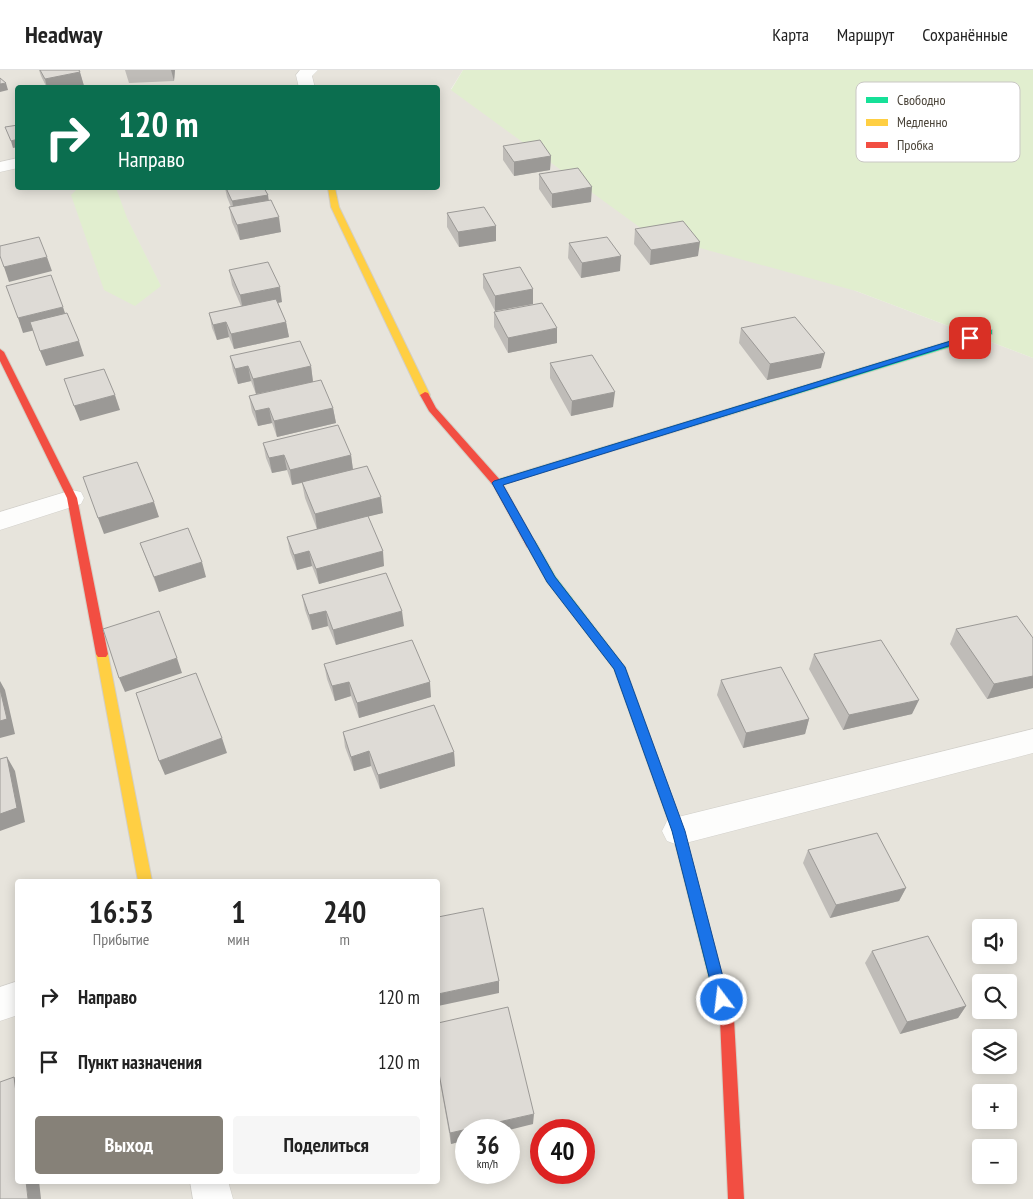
<!DOCTYPE html>
<html lang="ru">
<meta charset="utf-8">
<style>
body{margin:0;font-family:"PT Sans Narrow",sans-serif;background:#f6f6f6;color:#222;height:100vh;display:flex;flex-direction:column;font-size:19px;white-space:nowrap}
*{box-sizing:border-box;margin:0}
p{font-size:16px;color:#767676}
.icon{flex:none;width:28px;height:28px;fill:none;stroke:currentColor;stroke-width:2;stroke-linecap:round;stroke-linejoin:round}
.map{position:relative;flex:1;overflow:hidden}
.sheet{position:absolute;left:15px;top:809px;width:425px;height:305px;display:flex;flex-direction:column;background:#fff;border-radius:5px;box-shadow:0 2px 12px #0003}
.sheet>*{flex:none}
.banner{position:absolute;left:15px;top:15px;width:425px;height:105px;border-radius:5px;box-shadow:0 2px 12px #0003;background:#0b6e4f;color:#fff;overflow:hidden}
.tools{position:absolute;left:972px;top:849px;display:grid;gap:10px}
.tools a{display:grid;place-items:center;width:45px;height:45px;border-radius:5px;background:#fff;box-shadow:0 2px 12px #0003;font-size:25px}
.speed{position:absolute;left:455px;top:1049px;display:flex;gap:10px;font-size:25px;font-weight:700;text-align:center}
.speed>*{display:grid;place-content:center;width:65px;height:65px;border-radius:50%;background:#fff;box-shadow:0 2px 12px #0003;line-height:1}
.speed small{font-size:12px;font-weight:400}
.speed .limit{border:8px solid #d22;background:#fff;color:#111}
.pin{position:absolute;display:grid;place-items:center;width:42px;height:42px;color:#fff;margin:-21px;border-radius:10px;box-shadow:0 2px 8px #0006}
.me{position:absolute;width:55px;margin:-28px;rotate:345deg;stroke-linejoin:round;filter:drop-shadow(0 0 4px #0008)}
.turn{display:flex;align-items:center;gap:18px;height:105px;padding:0 20px;font-size:22px}
.turn .icon{width:65px;height:65px;stroke-width:2.5}
.turn b{display:block;font-size:35px;line-height:42px}
.eta{display:flex;justify-content:space-evenly;align-items:center;height:85px;text-align:center}
.eta b{font-size:30px;font-weight:600;line-height:35px}
.button{display:flex;gap:10px;margin-top:auto;padding:10px 20px}
.button a{flex:1;height:58px;border-radius:5px;background:#868178;color:#fff;font-size:20px;font-weight:600;line-height:58px;text-align:center}
.button a+a{background:#f6f6f6;color:#222}
ul{padding:0;list-style:none}
li{display:flex;align-items:center;gap:15px;height:65px;padding:0 20px}
li div{flex:1}
li b{display:block;font-size:19px}
li em{font-style:normal}
header{display:flex;align-items:center;gap:30px;box-sizing:border-box;height:70px;padding:0 25px;background:#fff;border-bottom:1px solid #e0e0e0}
header strong{font-size:24px}
nav{display:flex;gap:28px;margin-inline-start:auto;font-size:18px}
.map>svg:first-child{display:block}
</style>
<header>
<strong>Headway</strong>
<nav><a>Карта</a><a>Маршрут</a><a>Сохранённые</a></nav>
</header>
<div class="map">
<svg width="1033" height="1129" viewBox="0 0 1033 1129">
<rect width="100%" height="100%" fill="#f4f2ee"/>
<path fill="#e7e4dc" fill-rule="evenodd" d="M0,0H463L451,19L856,221L1033,288V1129H0ZM18,18H438V118H18ZM18,811H438V1111H18ZM981,858H1009V885H981ZM981,912H1009V940H981ZM981,968H1009V995H981ZM981,1022H1009V1050H981ZM466,1060H509V1102H466ZM541,1060H584V1102H541ZM981,1078H1009V1105H981Z"/>
<path fill="#e1eecf" d="M463,0H1033V288L856,221L649,164L451,20Z
M78,118H116L127,148L161,216L135,236L104,220L71,125Z"/>
<g fill="none" stroke-linecap="round" stroke-linejoin="round">
<g stroke="#d2d0cb" stroke-width="1">
<path id="street" d="M300,0H318L312,6L315,18H299L296,5Z
M18,88V98L0,102V92Z
M72,420L81,422L84,428L81,434L0,460V442Z
M1033,659V683L678,775L667,771L662,761L667,751L678,747Z
M18,911V945L0,951V917Z
M190,1111H228L233,1129H193Z"/>
</g>
<g stroke="#d3cfc5" stroke-width="2">
<path id="fast" d="M989,259L992,260V264L501,415L497,416L492,413L493,411Z
M531,470L535,471L555,506L625,597L684,761L725,916L723,921L718,923L713,921L711,916L672,761L614,599L547,512L526,474Z"/>
</g>
<g stroke="#d3cfc5" stroke-width="2">
<path id="slow" d="M328,118H335L339,137L430,325L428,327H422L420,325L331,137Z
M102,580L106,581L108,584L152,811H138L96,584L98,581Z"/>
</g>
<g stroke="#d3cfc5" stroke-width="2">
<path id="jam" d="M0,279L4,282L77,428L108,584L106,587H98L96,584L67,428L0,291Z
M425,322L428,323L436,338L501,411L536,474L535,477H527L493,415L429,341L420,325Z
M718,909L723,911L725,916L734,949L744,1129H728L720,949L711,916L713,911Z"/>
</g>
<use href="#street" fill="#fdfdfc" fill-rule="evenodd"/>
<use href="#fast" fill="#16e098" fill-rule="evenodd"/>
<use href="#slow" fill="#ffcf43" fill-rule="evenodd"/>
<use href="#jam" fill="#f24e42" fill-rule="evenodd"/>
</g>
<path fill="#bfbcb8" d="M39,0H79L84,16L75,18H47L41,6Z
M125,0H175L174,11L129,13Z
M503,76L551,86L550,100L514,106L503,90Z
M539,104L591,132L552,138L539,119Z
M225,118H264L281,162L240,170L232,152L229,137H231L227,127Z
M447,143L496,156V171L459,177L447,157Z
M635,159L698,186L650,195L634,174Z
M569,173L620,201L581,208L568,188Z
M229,200L282,232L278,233L286,252L289,267L234,279L229,267L217,270L212,258L209,243L241,236L232,215Z
M483,204L533,234L495,241L483,218Z
M494,242L557,273L508,283L494,257Z
M741,258L821,298L767,310L739,273Z
M230,286L311,296L313,312L256,324L251,311L238,314L233,301Z
M550,293L613,337L571,346L550,308Z
M249,326L333,338L336,353L277,367L272,353L258,356L252,342Z
M263,373L351,385L353,400L383,443L368,446L384,496L319,514L312,496L297,500L290,482L287,467L317,459L305,428L302,413L292,415L287,400L272,403L266,388Z
M140,473L206,507L159,522Z
M302,525L404,556L336,575L328,556L312,560L305,540Z
M956,559L1033,568V618L987,629L950,574Z
M814,584L912,644L843,660L809,599Z
M324,594L431,627L359,648L351,626L335,631L327,609Z
M721,610L809,649L805,664L743,678L717,625Z
M343,662L454,682L455,696L380,719L371,696L354,701L345,677Z
M808,780L906,818L899,831L830,848L803,793Z
M872,881L966,936L958,948L900,964L865,893Z
M438,953L533,1054L466,1060V1070L451,1074L438,1001Z"/>
<path fill="#9b9996" d="M171,0H175L174,11Z
M80,2L84,16L75,18H47L45,9Z
M6,13L8,20L0,22V14Z
M18,69V77L13,78L11,71Z
M551,86L550,100L514,106V92Z
M592,117L591,132L552,138V124Z
M268,125L270,139L235,146L232,131Z
M279,147L281,162L240,170L237,155Z
M496,156V171L459,177L458,162Z
M700,172L698,186L650,195L651,180Z
M621,186L620,201L581,208L582,193Z
M47,187L52,201L9,212L4,197Z
M280,217L282,232L243,240L240,225Z
M533,219V234L495,241V226Z
M63,237L68,252L23,263L18,248Z
M226,252L229,267L217,270L213,255Z
M286,252L289,267L234,279L231,264Z
M557,258V273L508,283V268Z
M79,271L84,286L46,296L40,281Z
M825,283L821,298L767,310L770,294Z
M248,296L251,311L238,314L235,299Z
M311,296L313,312L256,324L253,309Z
M615,322L613,337L571,346L572,331Z
M115,325L120,340L80,351L74,336Z
M269,338L272,353L258,356L255,341Z
M333,338L336,353L277,367L274,351Z
M284,385L287,400L272,403L269,388Z
M351,385L353,400L292,415L290,400Z
M381,427L383,443L317,459L315,444Z
M154,432L159,447L104,464L98,448Z
M309,481L312,496L297,500L294,485Z
M383,481L384,496L319,514L316,499Z
M202,492L206,507L159,522L154,507Z
M326,541L328,556L312,560L309,545Z
M402,541L404,556L336,575L333,560Z
M177,588L182,603L125,622L119,608Z
M1033,606V618L987,629L994,614Z
M0,611L5,620L15,664L0,668Z
M349,612L351,626L335,631L332,616Z
M430,612L431,627L359,648L357,633Z
M919,630L912,644L843,660L849,645Z
M809,649L805,664L743,678L746,663Z
M222,668L227,683L165,705L159,691Z
M369,681L371,696L354,701L351,687Z
M454,682L455,696L380,719L378,705Z
M7,687L15,701L25,752L0,761V744Z
M906,818L899,831L830,848L836,835Z
M499,911V923L438,936V924Z
M966,936L958,948L900,964L907,952Z
M14,1007L18,1011V1038Z
M534,1044L533,1054L509,1060H466V1070L451,1074L450,1063Z
M26,1111H39L41,1129H28Z"/>
<path fill="#dedbd6" stroke="#9b9996" d="M40,0H79L80,2L45,9Z
M0,8L6,13L0,14Z
M18,55V69L11,71L5,57Z
M540,70L551,86L514,92L503,76Z
M578,98L592,117L552,124L539,104Z
M226,118H264L268,125L232,131Z
M271,130L279,147L237,155L229,137Z
M484,137L496,156L458,162L447,143Z
M683,151L700,172L651,180L635,159Z
M39,167L47,187L4,197L0,186V176Z
M607,167L621,186L582,193L569,173Z
M268,192L280,217L240,225L229,200Z
M520,197L533,219L495,226L483,204Z
M51,205L63,237L18,248L6,216Z
M276,229L286,252L231,264L226,252L213,255L209,243Z
M542,233L557,258L508,268L494,242Z
M67,243L79,271L40,281L30,252Z
M795,247L825,283L770,294L741,258Z
M300,271L311,296L253,309L248,296L235,299L230,286Z
M592,285L615,322L572,331L550,293Z
M104,299L115,325L74,336L64,309Z
M321,310L333,338L274,351L269,338L255,341L249,326Z
M338,355L351,385L290,400L284,385L269,388L263,373Z
M137,392L154,432L98,448L83,407Z
M367,396L381,427L315,444L302,412Z
M368,446L383,481L316,499L309,481L294,485L287,467Z
M188,458L202,492L154,507L140,473Z
M386,503L402,541L333,560L326,541L309,545L302,525Z
M159,541L177,588L119,608L103,559Z
M1017,546L1033,568V606L994,614L956,559Z
M412,570L430,612L357,633L349,612L332,616L324,594Z
M881,570L919,630L849,645L814,584Z
M781,597L809,649L746,663L721,610Z
M196,603L222,668L159,691L136,623Z
M0,619L7,649L0,651Z
M434,635L454,682L378,705L369,681L351,687L343,662Z
M7,687L17,738L0,744V689Z
M877,763L906,818L836,835L808,780Z
M483,838L499,911L438,924V847Z
M928,866L966,936L907,952L872,881Z
M508,937L534,1044L450,1063L438,998V953Z
M14,1007L18,1038V1111H26L28,1129H0V1012Z"/>
<path fill="#1a73e8" stroke="#114b97" d="M967,266H970L974,268L503,415L555,507L625,597L685,761L729,930L727,935L722,937L717,935L715,930L672,761L614,599L547,512L492,413L494,411Z"/>
<rect x="856" y="12" width="164" height="80" rx="8" fill="#fff" stroke="#c9c7c4" stroke-width="1"/>
<rect x="866" y="27" width="22" height="6" fill="#16e098"/>
<rect x="866" y="49" width="22" height="7" fill="#ffcf43"/>
<rect x="866" y="72" width="22" height="6" fill="#f24e42"/>
<g font-size="14" fill="#4b4439">
<text x="897" y="35">Свободно</text>
<text x="897" y="57">Медленно</text>
<text x="897" y="80">Пробка</text>
</g>
</svg>
<div class="tools">
<a><svg class="icon" aria-label="sound" viewBox="0 0 24 24"><path d="M4 9h4l5-4v14l-5-4H4zM17 9q2 3 0 6"/></svg></a>
<a><svg class="icon" aria-label="search" viewBox="0 0 24 24"><circle cx="10" cy="10" r="6"/><path d="M15 15l6 6"/></svg></a>
<a><svg class="icon" aria-label="layers" viewBox="0 0 24 24"><path d="M12 4l9 5-9 5-9-5zM3 14l9 5 9-5"/></svg></a>
<a>+</a>
<a>−</a>
</div>
<div class="speed"><div>36<small>km/h</small></div><div class="limit">40</div></div>
<div class="pin" style="left:970px;top:268px;background:#d93025"><svg class="icon" aria-label="arrive" viewBox="0 0 24 24"><path d="M6 21V4h12l-3 4 3 4H6"/></svg></div>
<svg class="me" style="left:722px;top:930px" viewBox="-20 -20 40 40"><circle r="17" fill="#1a73e8" stroke="#fff" stroke-width="3"/><path d="M0-11L8 9 0 5-8 9z" fill="#fff"/></svg>
<div class="banner">
<div class="turn"><svg class="icon" aria-label="right" viewBox="0 0 24 24"><path d="M7 20v-9h11M14 6l5 5-5 5"/></svg><div><b>120 m</b>Направо</div></div>
</div>
<section class="sheet">
<div class="eta">
<div><b>16:53</b><p>Прибытие</p></div>
<div><b>1</b><p>мин</p></div>
<div><b>240</b><p>m</p></div>
</div>
<ul>
<li><svg class="icon" aria-label="right" viewBox="0 0 24 24"><path d="M7 20v-9h11M14 6l5 5-5 5"/></svg><div><b>Направо</b></div><em>120 m</em></li>
<li><svg class="icon" aria-label="arrive" viewBox="0 0 24 24"><path d="M6 21V4h12l-3 4 3 4H6"/></svg><div><b>Пункт назначения</b></div><em>120 m</em></li>
</ul>
<div class="button"><a>Выход</a><a>Поделиться</a></div>
</section>
</div>
